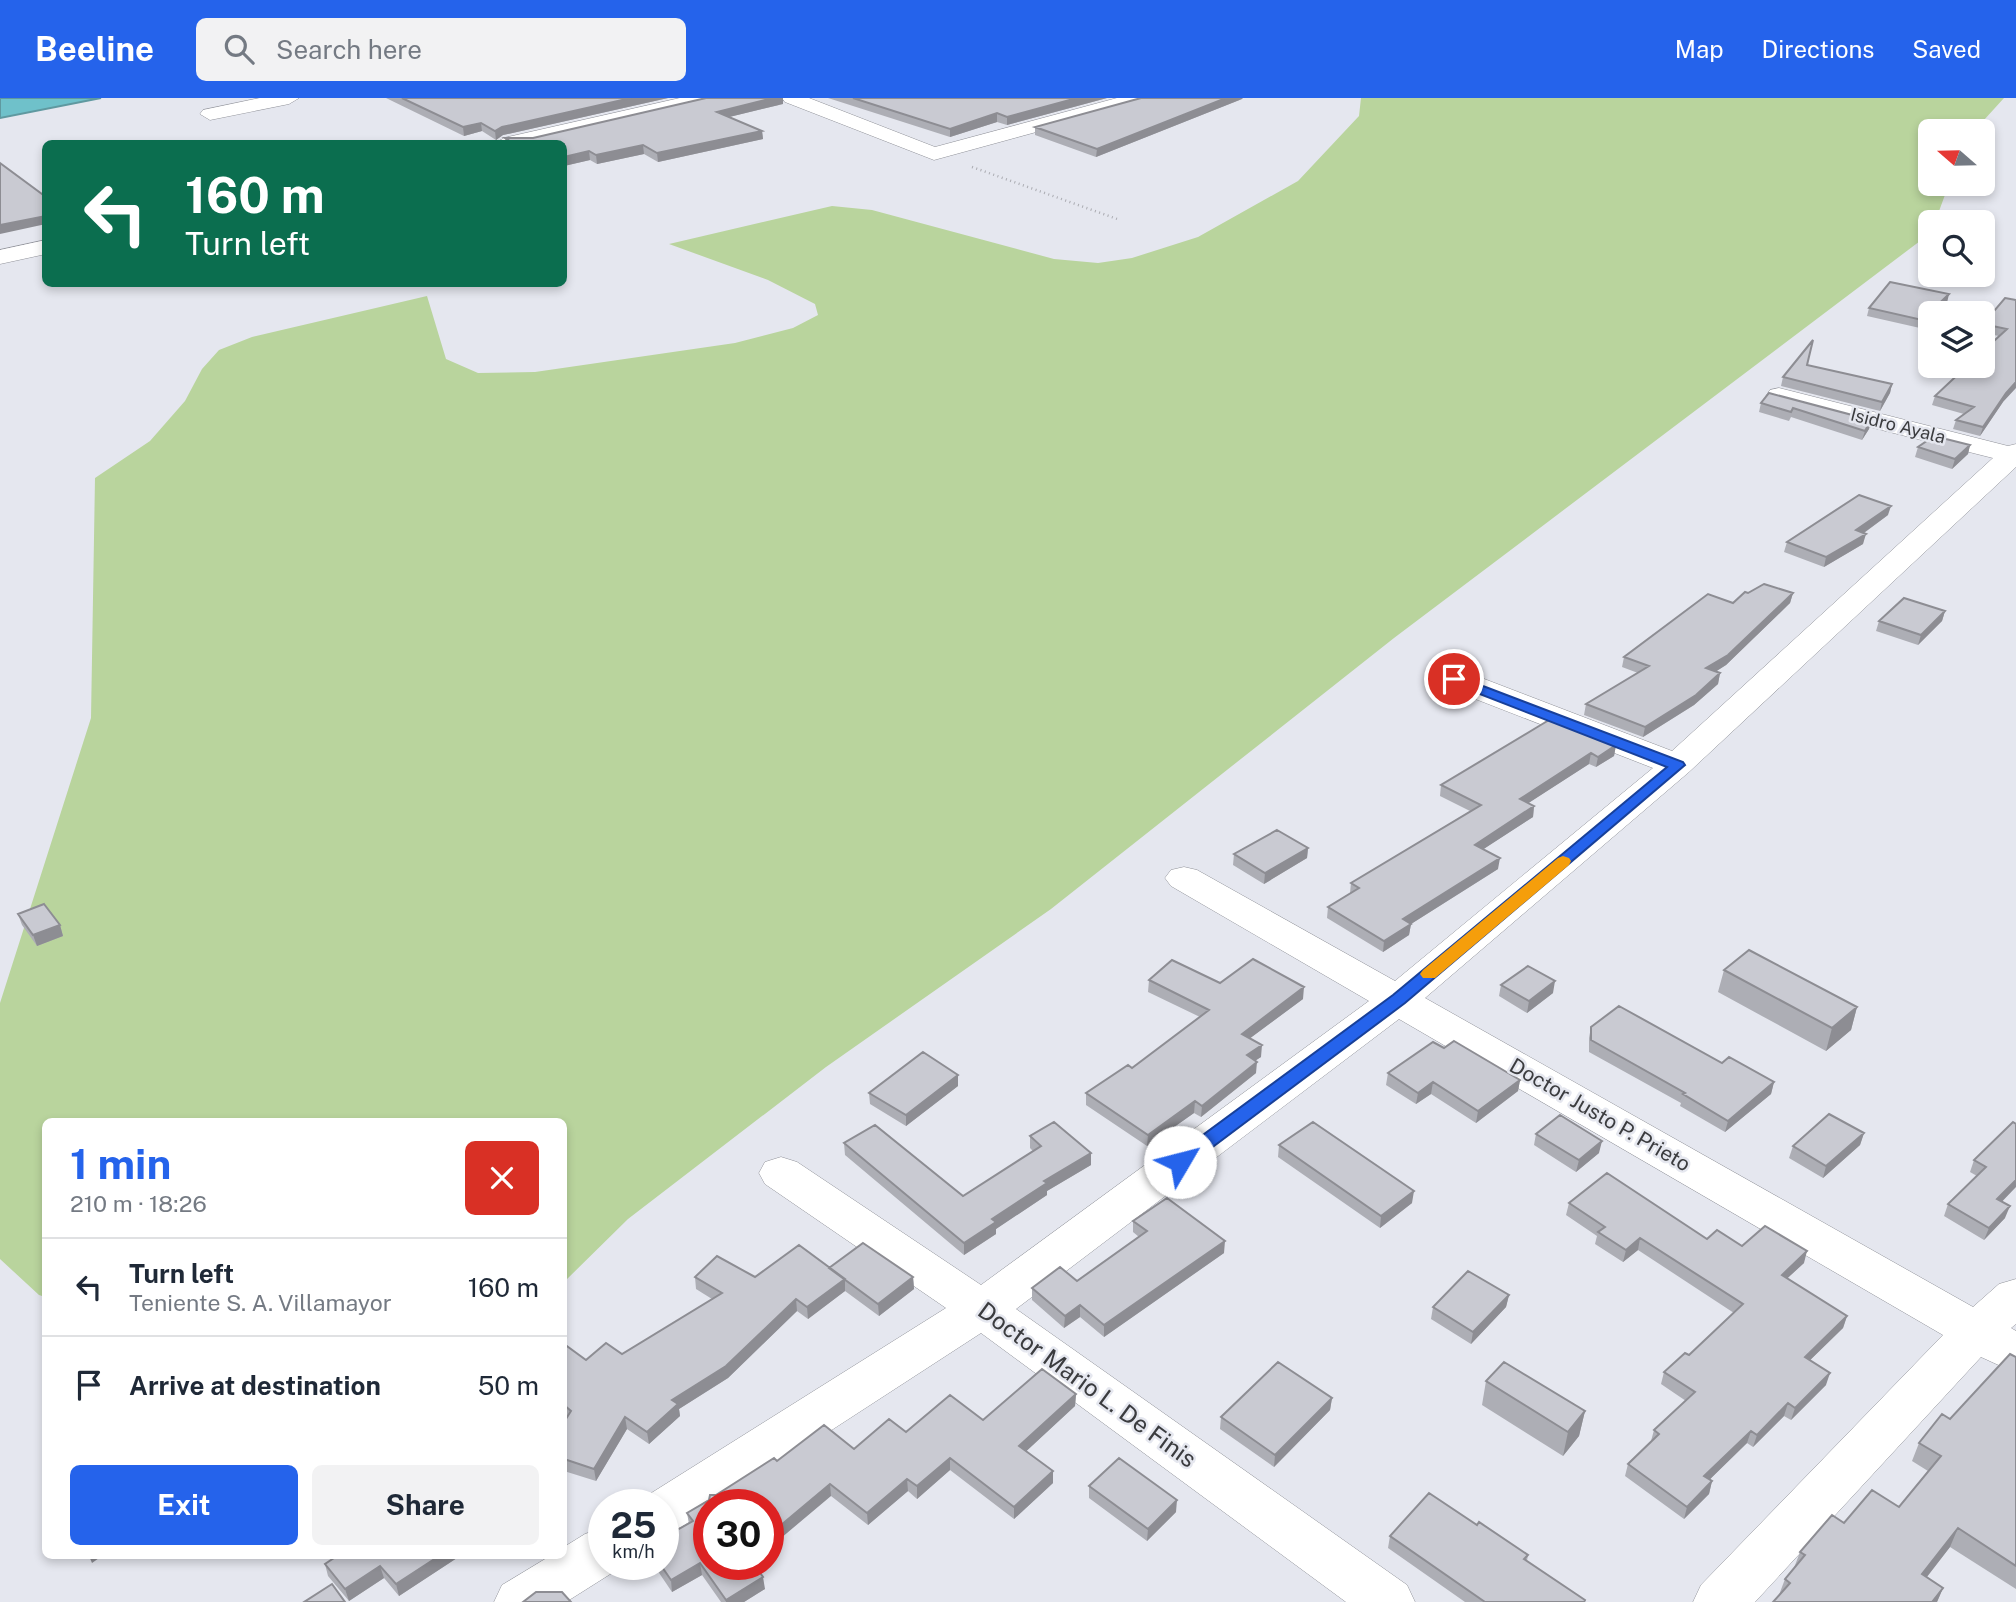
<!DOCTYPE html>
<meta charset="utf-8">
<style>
body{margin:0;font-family:"Public Sans",sans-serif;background:#f2f2f3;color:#1f2937;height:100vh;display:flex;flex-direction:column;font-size:26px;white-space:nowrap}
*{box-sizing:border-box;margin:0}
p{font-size:23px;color:#747a83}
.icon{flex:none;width:38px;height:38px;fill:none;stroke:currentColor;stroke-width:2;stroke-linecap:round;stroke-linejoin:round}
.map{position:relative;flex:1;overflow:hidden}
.drawer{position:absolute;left:42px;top:1020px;width:525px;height:441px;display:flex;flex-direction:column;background:#fff;border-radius:10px;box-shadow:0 4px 10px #0003}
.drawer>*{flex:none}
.banner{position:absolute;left:42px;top:42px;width:525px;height:147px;border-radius:10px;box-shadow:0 4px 10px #0003;background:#0b6e4f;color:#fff;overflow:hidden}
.needle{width:46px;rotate:290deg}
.controls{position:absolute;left:1918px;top:21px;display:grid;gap:14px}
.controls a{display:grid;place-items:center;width:77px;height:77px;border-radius:10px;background:#fff;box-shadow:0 4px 10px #0003;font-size:35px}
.speed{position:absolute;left:588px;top:1391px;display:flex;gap:14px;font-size:35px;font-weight:700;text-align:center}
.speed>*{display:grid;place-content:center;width:91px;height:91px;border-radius:50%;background:#fff;box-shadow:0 4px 10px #0003;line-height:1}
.speed small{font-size:18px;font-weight:400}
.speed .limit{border:10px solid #d22;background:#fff;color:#111}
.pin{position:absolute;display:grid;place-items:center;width:60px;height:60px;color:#fff;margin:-30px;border:4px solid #fff;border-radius:50%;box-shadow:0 2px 7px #0007}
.me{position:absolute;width:77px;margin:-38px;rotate:53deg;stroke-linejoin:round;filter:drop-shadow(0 0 5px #0008)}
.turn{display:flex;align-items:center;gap:24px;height:147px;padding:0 28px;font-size:32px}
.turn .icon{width:91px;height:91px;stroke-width:2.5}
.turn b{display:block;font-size:49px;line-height:60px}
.round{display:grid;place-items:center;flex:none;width:74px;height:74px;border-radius:10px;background:#f2f2f3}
.summary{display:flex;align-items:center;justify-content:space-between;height:119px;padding:0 28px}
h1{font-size:42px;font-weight:700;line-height:52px;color:#2563eb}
.primary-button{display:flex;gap:14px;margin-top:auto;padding:14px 28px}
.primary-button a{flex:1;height:80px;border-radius:10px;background:#2563eb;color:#fff;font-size:28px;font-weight:700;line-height:80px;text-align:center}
.primary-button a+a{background:#f2f2f3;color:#1f2937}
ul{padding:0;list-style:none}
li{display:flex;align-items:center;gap:21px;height:98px;padding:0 28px;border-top:2px solid #e0e1e3}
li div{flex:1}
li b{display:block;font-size:26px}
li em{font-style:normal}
header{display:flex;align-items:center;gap:42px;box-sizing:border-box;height:98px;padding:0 35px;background:#2563eb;color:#fff}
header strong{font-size:33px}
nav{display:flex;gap:38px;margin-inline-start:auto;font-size:24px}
.search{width:490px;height:63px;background:#f2f2f3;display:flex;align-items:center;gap:18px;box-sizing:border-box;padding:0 24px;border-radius:10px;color:#747a83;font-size:26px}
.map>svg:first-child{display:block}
</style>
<header>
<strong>Beeline</strong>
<div class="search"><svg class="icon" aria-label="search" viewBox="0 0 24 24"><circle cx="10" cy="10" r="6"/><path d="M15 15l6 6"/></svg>Search here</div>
<nav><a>Map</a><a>Directions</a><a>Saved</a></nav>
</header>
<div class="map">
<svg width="2016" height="1504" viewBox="0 0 2016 1504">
<rect width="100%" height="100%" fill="#e5e7ef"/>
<path fill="#b9d49d" d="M1361,0H2004L1974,33H1930V86H1949L1935,124H1930L1928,137L1394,540L1051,811L826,969L628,1121L564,1184V1024H46L45,1199L39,1197L0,1161V905L91,620L95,380L150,343L185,303L202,271L219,252L252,239L427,198L446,261L478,275L535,274L735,245L793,230L818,217L815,206L768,182L669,146L832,108L872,112L1054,161L1098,165L1132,160L1198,139L1298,83L1359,18Z"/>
<path fill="#6fc1ca" stroke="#5f99a0" stroke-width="2" d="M0,0H101L0,20Z"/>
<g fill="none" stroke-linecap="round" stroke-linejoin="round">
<g stroke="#909299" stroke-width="1">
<path id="minor" d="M260,0H299L289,6L210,22L200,16L203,12Z
M680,0H716L713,4L533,46H494L504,40Z
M782,0H809L935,49L1117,0H1149L1146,4L934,62L785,4Z
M46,142V156L0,166V152Z
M1779,290L2008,348L2016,346V369L1689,674L1425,900L1973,1209L1999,1186L2016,1181V1226L2011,1230L2016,1233V1275L1981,1259L1755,1504H1693L1701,1487L1943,1237L1399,921L1016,1211L1407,1487L1415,1504H1346L981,1235L716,1407H709V1412L681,1429L663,1436V1407H640L645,1399L946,1210L765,1086L759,1075L765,1064L781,1059L797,1064L981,1187L1369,903L1171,788L1165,780L1171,772L1184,769L1197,772L1395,883L1653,670L1442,588L1438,581L1442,574L1454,571L1466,574L1672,653L1993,360L1770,304L1766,298L1770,292Z
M604,1430V1466L623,1468L566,1504H494L502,1487L550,1458H564V1449L585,1436Z"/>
</g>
<path stroke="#aaabb1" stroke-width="2.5" stroke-dasharray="1 3.5" stroke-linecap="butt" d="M972,69L1120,122"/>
<use href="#minor" fill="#fff" fill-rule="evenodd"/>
</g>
<path fill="#adaeb5" d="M386,0H668L503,37L496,42L482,33L464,38Z
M828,0H1107L1007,27L997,24L950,39Z
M1242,1L1096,59L1035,37V29Z
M783,6L729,19L762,33L763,41L658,64L644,56L597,66L590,62L564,68V46H506L505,40H533Z
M2016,202L2003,304L1980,338L1953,331L1956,322L1964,316L1932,307L1935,298L1999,238L1983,235V226Z
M1947,205L1936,215H1930V220L1920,230L1867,218L1869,210Z
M1783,279L1892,286L1890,295L1880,313L1781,288Z
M1761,305L1871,322L1869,331L1862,342L1791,319L1789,323L1759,314Z
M1970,347L1968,356L1952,371L1915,359L1918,349Z
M1888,417L1864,435L1863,446L1824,469L1784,454L1787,444Z
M1748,495H1793L1790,505L1726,567L1715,574L1720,575L1718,586L1694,607L1643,639L1584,617L1586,606L1638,575L1622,569L1624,559L1733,505Z
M1945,513L1942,523L1918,547L1876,533L1879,523Z
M1616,647L1614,658L1596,669L1589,666L1528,705L1534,708L1533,719L1483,751L1498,771L1411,826L1409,837L1383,854L1327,820L1328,809L1350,795L1351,785L1470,713L1440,698L1441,687Z
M1308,750L1307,760L1264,786L1233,767L1234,756Z
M18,816L60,827L63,838L37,848L22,827Z
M1724,872L1857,909L1851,932L1826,953L1718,894Z
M1149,882L1220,885L1303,901L1250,940L1261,959L1255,962L1256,975L1201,1019L1194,1015L1147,1048L1086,1007V995L1132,970L1200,919L1148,894Z
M1501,887L1553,895L1527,915L1499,898Z
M1591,929L1722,965L1774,984L1771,996L1725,1034L1680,1008L1681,1005L1589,954V940Z
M1444,950L1520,982L1518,993L1476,1025L1431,996L1416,1006L1386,987L1388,975Z
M958,988L906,1028L870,1006L869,995Z
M2013,1024L2002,1104L2005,1120L1984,1142L1944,1118L1948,1106L1977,1078L1970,1074L1974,1062Z
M1864,1035L1860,1047L1823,1080L1789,1060L1793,1048Z
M1536,1036L1599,1055L1576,1074L1534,1047Z
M1030,1038L1091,1067L1047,1093V1097L996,1131V1136L964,1157L845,1057L844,1045L963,1098L1033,1053L1030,1050Z
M1279,1047L1412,1105L1380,1130L1278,1059Z
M1569,1105L1707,1141L1742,1148L1804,1165L1787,1180L1847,1218L1843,1230L1810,1262L1826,1287L1791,1322L1784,1318L1753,1349L1747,1345L1710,1381L1712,1383L1709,1396L1684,1421L1625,1378L1628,1366L1651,1343L1654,1332L1686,1303L1661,1286L1664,1274L1689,1257L1734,1215L1638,1152L1623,1164L1595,1146L1597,1138L1566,1117Z
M1133,1123L1224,1155L1104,1239L1080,1219L1064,1230L1032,1202V1190L1077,1183L1139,1139L1133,1134Z
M829,1170L913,1179L914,1191L879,1218L845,1193L808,1221L797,1213L728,1280L679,1311L680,1318L649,1346L627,1331L596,1383L564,1373V1324L566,1320L564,1318V1246L586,1262L622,1256L712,1201L696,1191L695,1179H755Z
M1509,1197L1506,1209L1471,1246L1431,1221L1433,1209Z
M2016,1259V1491L1950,1449L1927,1479L1943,1490L1937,1504H1773L1779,1497L1785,1481L1794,1470L1800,1454L1844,1425L1899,1409L1928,1373L1912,1363L1919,1345L1950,1321Z
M1486,1283L1585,1313L1579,1338L1563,1358L1482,1307Z
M1076,1296L1075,1308L1026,1353L1053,1385L1014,1421L950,1372L917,1401L908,1393L868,1427L831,1398L709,1407L765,1491L744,1504H721L702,1477L672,1494L653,1466H663L689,1426L687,1415L716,1397L777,1363L854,1351L906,1334L983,1322Z
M1332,1300L1330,1312L1274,1369L1220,1331L1221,1319Z
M1089,1388L1176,1414L1147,1443L1089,1400Z
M1477,1427L1528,1457L1527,1463L1585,1504H1465L1388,1450L1390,1438Z
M460,1458L399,1498L384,1480L349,1503L328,1478L325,1466Z"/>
<path fill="#8d8d93" d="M631,0H668L503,37L496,42L495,33L502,29Z
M773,0H783V6L717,22V14Z
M1077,0H1107L1007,27V19Z
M1226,0H1243L1242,1L1096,59L1097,51Z
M997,15V24L950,39V31Z
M481,25L482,33L464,38L463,29Z
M762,33L763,41L658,64L657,55Z
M643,47L644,56L597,66L596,57Z
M589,53L590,62L564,68V59Z
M46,118V126L0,136V127Z
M1949,196L1947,205L1936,215H1930V220L1920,230L1922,222Z
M2016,284V290L2003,304L1980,338L1983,329L2006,295Z
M1892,286L1890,295L1880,313L1882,304Z
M1871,322L1869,331L1862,342L1865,333Z
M1970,347L1968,356L1952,371L1955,361Z
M1891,408L1888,417L1854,442L1856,432Z
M1866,436L1863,446L1824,469L1826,459Z
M1793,495L1790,505L1726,567L1704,581L1706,570Z
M1945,513L1942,523L1918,547L1921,537Z
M1720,575L1718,586L1694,607L1643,639L1645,629Z
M1616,647L1614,658L1596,669L1598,659Z
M1591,655L1589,666L1518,712L1520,701Z
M1534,708L1533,719L1473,758L1475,747Z
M1308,750L1307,760L1264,786L1265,775Z
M1500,760L1498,771L1411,826L1409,837L1383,854L1384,843L1403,821Z
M60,827L63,838L37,848L33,837Z
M1555,883L1553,895L1527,915L1529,903Z
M1304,889L1303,901L1241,947L1242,936Z
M1857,909L1851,932L1826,953L1832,930Z
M1262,947L1261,959L1246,969L1247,957Z
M1257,964L1256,975L1201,1019L1202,1008Z
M958,977V988L906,1028V1017Z
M1520,982L1518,993L1476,1025L1478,1013Z
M1433,984L1431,996L1416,1006L1418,995Z
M1774,984L1771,996L1725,1034L1728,1023Z
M1195,1003L1194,1015L1147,1048L1148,1037Z
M1864,1035L1860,1047L1823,1080L1826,1068Z
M1602,1043L1599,1055L1576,1074L1579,1062Z
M1091,1055V1067L1047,1093V1097L996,1131V1136L964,1157V1145L992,1121L1044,1083Z
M2016,1082V1089L1993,1113L1997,1101Z
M1414,1093L1412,1105L1380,1130L1381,1118Z
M2010,1108L2005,1120L1984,1142L1989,1130Z
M1640,1140L1638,1152L1623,1164L1626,1152Z
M1225,1143L1224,1155L1104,1239V1227Z
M1807,1153L1804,1165L1778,1189L1782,1177Z
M913,1179L914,1191L879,1218L878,1206Z
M845,1181V1193L808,1221L807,1209Z
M1509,1197L1506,1209L1471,1246L1473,1234Z
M796,1201L797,1213L728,1280L679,1311L680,1318L649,1346L647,1334L672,1302Z
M1080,1207V1219L1064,1230L1065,1218Z
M1847,1218L1843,1230L1801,1271L1805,1259Z
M1830,1275L1826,1287L1791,1322L1795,1310Z
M1076,1296L1075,1308L1019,1360V1348Z
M1332,1300L1330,1312L1274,1369L1275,1357Z
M1788,1305L1784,1318L1753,1349L1757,1337Z
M1585,1313L1579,1338L1563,1358L1568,1334Z
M625,1319L627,1331L596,1383L594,1371Z
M1751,1333L1747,1345L1701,1390L1704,1378Z
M950,1360V1372L917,1401V1388Z
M1053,1373V1385L1014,1421V1409Z
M907,1381L908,1393L868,1427L867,1415Z
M1712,1383L1709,1396L1684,1421L1687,1409Z
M830,1386L831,1398L768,1451V1438Z
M1177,1402L1176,1414L1147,1443L1148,1431Z
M1958,1430L1950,1449L1915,1494L1922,1476Z
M89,1458H102L92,1465Z
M439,1458H460L399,1498L396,1486Z
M700,1465L702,1477L672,1494L671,1482Z
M380,1468L384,1480L349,1503L345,1491Z
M763,1479L765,1491L744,1504H726V1502Z
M1943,1490L1937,1504H1932Z"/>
<path fill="#c9cad2" stroke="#8d8d93" stroke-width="2" d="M402,0H631L502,29L495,33L481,25L463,29Z
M706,0H773L717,14L762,33L657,55L643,47L596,57L589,53L564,59V46H515L505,40H533Z
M853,0H1077L1007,19L997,15L950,31Z
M1141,0H1226L1097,51L1035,29Z
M0,65L46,99V118L0,127Z
M1890,184L1949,196L1922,222L1869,210Z
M2005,200L2016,202V284L2006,295L1983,329L1956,322L1974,309L1935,298L1967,268H1983V253L2007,231L1983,226Z
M1813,242L1807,267L1892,286L1882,304L1783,279Z
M1769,295L1871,322L1865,333L1793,310L1791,314L1761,305Z
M1934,338L1970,347L1955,361L1918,349Z
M1859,397L1891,408L1856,432L1866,436L1826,459L1787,444Z
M1764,486L1793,495L1728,557L1706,570L1720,575L1696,597L1645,629L1586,606L1649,568L1624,559L1708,496L1733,505L1745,494L1748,495Z
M1904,500L1945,513L1921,537L1879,523Z
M1549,622L1616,647L1598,659L1591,655L1520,701L1534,708L1475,747L1500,760L1403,821L1411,826L1384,843L1328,809L1359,790L1351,785L1481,707L1441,687Z
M1277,732L1308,750L1265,775L1234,756Z
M44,806L60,827L33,837L18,816Z
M1749,852L1857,909L1832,930L1724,872Z
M1253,861L1304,889L1242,936L1262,947L1247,957L1257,964L1202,1008L1195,1003L1148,1037L1086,995L1128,967L1132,970L1209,912L1149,882L1172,862L1220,885Z
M1528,868L1555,883L1529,903L1501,887Z
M1619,908L1722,965L1729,959L1774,984L1728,1023L1683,996L1685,995L1591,942V929Z
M1454,943L1520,982L1478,1013L1433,984L1418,995L1388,975L1433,944L1444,950Z
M923,954L958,977L906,1017L869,995Z
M1829,1016L1864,1035L1826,1068L1793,1048Z
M1560,1017L1602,1043L1579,1062L1536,1036Z
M1054,1024L1091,1055L1044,1083L1047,1085L992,1121L996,1124L964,1145L844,1045L875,1027L963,1098L1041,1048L1030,1038Z
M1313,1024L1414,1093L1381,1118L1279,1047Z
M2013,1024L2016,1026V1082L1997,1101L2010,1108L1989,1130L1948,1106L1986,1069L1974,1062Z
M1607,1075L1707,1141L1717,1132L1742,1148L1765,1128L1807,1153L1782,1177L1847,1218L1805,1259L1830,1275L1795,1310L1788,1305L1757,1337L1751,1333L1704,1378L1712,1383L1687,1409L1628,1366L1659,1336L1654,1332L1695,1294L1664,1274L1685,1255L1689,1257L1743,1206L1640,1140L1626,1152L1598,1134L1605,1129L1569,1105Z
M1167,1100L1225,1143L1104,1227L1080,1207L1065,1218L1032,1190L1060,1169L1077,1183L1147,1133L1133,1123Z
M863,1145L913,1179L878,1206L829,1170Z
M799,1147L845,1181L807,1209L796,1201L726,1268L672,1302L678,1306L647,1334L625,1319L594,1371L564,1361V1324L571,1313L564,1307V1246L586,1262L606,1245L622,1256L722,1195L695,1179L717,1158L755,1179Z
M1468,1173L1509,1197L1473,1234L1433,1209Z
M2010,1256L2016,1259V1468L1958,1430L1922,1476L1943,1490L1932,1504H1773L1790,1485L1785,1481L1805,1457L1800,1454L1832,1417L1844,1425L1872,1392L1899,1409L1941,1358L1919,1345L1942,1316L1950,1321Z
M1278,1264L1332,1300L1275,1357L1221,1319Z
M1504,1264L1585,1313L1568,1334L1486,1283Z
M1042,1271L1076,1296L1019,1348L1053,1373L1014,1409L950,1360L917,1388L907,1381L867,1415L830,1386L768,1438V1407H709V1466H754L763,1479L726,1502L700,1465L671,1482L660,1466H663V1440L693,1423L687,1415L709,1402L710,1397H716L774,1360L777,1363L824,1327L854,1351L889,1321L906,1334L950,1297L983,1322Z
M1119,1360L1177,1402L1148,1431L1089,1388Z
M1429,1395L1477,1427L1479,1424L1528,1457L1524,1461L1585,1502L1584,1504H1485L1390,1438Z
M337,1458H439L396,1486L380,1468L345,1491L325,1466Z
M332,1486L345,1504H304Z
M536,1494H562L571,1504H523Z"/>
<path fill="#2563eb" stroke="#184099" stroke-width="2" d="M1454,577L1683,664L1685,667L1405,905L1186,1069H1173L1170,1064L1173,1059L1393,897L1667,669L1449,584V578Z"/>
<path fill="#f59e0b" d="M1563,758L1569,760L1571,763L1569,767L1435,880H1423L1420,876L1423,872L1558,760Z"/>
<g text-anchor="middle" stroke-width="5" stroke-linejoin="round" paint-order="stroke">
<g font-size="18" fill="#3b3c3f" stroke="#e5e7ef">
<text transform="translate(1898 328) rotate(14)" y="6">Isidro Ayala</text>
</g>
<g font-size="21" fill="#3b3c3f" stroke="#e5e7ef">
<text transform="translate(1600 1017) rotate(30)" y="7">Doctor Justo P. Prieto</text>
</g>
<g font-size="24" fill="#3b3c3f" stroke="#e5e7ef">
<text transform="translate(1087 1287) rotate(36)" y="8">Doctor Mario L. De Finis</text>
</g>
</g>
</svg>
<div class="controls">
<a><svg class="needle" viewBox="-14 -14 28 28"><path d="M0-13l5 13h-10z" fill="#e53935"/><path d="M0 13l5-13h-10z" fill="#747a83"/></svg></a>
<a><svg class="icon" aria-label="search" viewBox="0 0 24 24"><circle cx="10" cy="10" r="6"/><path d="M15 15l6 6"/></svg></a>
<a><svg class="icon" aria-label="layers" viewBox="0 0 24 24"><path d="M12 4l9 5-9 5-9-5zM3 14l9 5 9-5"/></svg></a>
</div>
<div class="speed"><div>25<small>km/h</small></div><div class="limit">30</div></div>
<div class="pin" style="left:1454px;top:581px;background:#d93025"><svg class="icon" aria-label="arrive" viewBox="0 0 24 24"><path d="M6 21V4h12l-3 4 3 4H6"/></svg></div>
<svg class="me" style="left:1180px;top:1064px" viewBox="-20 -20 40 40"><circle r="19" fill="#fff"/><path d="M0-13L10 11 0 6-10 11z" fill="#2563eb"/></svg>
<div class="banner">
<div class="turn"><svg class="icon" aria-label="left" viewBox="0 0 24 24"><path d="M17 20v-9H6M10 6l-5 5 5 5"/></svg><div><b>160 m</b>Turn left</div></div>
</div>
<section class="drawer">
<div class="summary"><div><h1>1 min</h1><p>210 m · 18:26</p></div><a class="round" style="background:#d93025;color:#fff"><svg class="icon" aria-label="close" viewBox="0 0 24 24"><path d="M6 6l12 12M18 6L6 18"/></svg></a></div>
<ul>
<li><svg class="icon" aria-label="left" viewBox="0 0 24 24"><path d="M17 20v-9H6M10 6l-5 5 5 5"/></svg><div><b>Turn left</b><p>Teniente S. A. Villamayor</p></div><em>160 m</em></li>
<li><svg class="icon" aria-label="arrive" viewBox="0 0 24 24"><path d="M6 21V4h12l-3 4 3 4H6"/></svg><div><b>Arrive at destination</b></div><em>50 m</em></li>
</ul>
<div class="primary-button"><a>Exit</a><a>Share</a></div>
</section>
</div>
